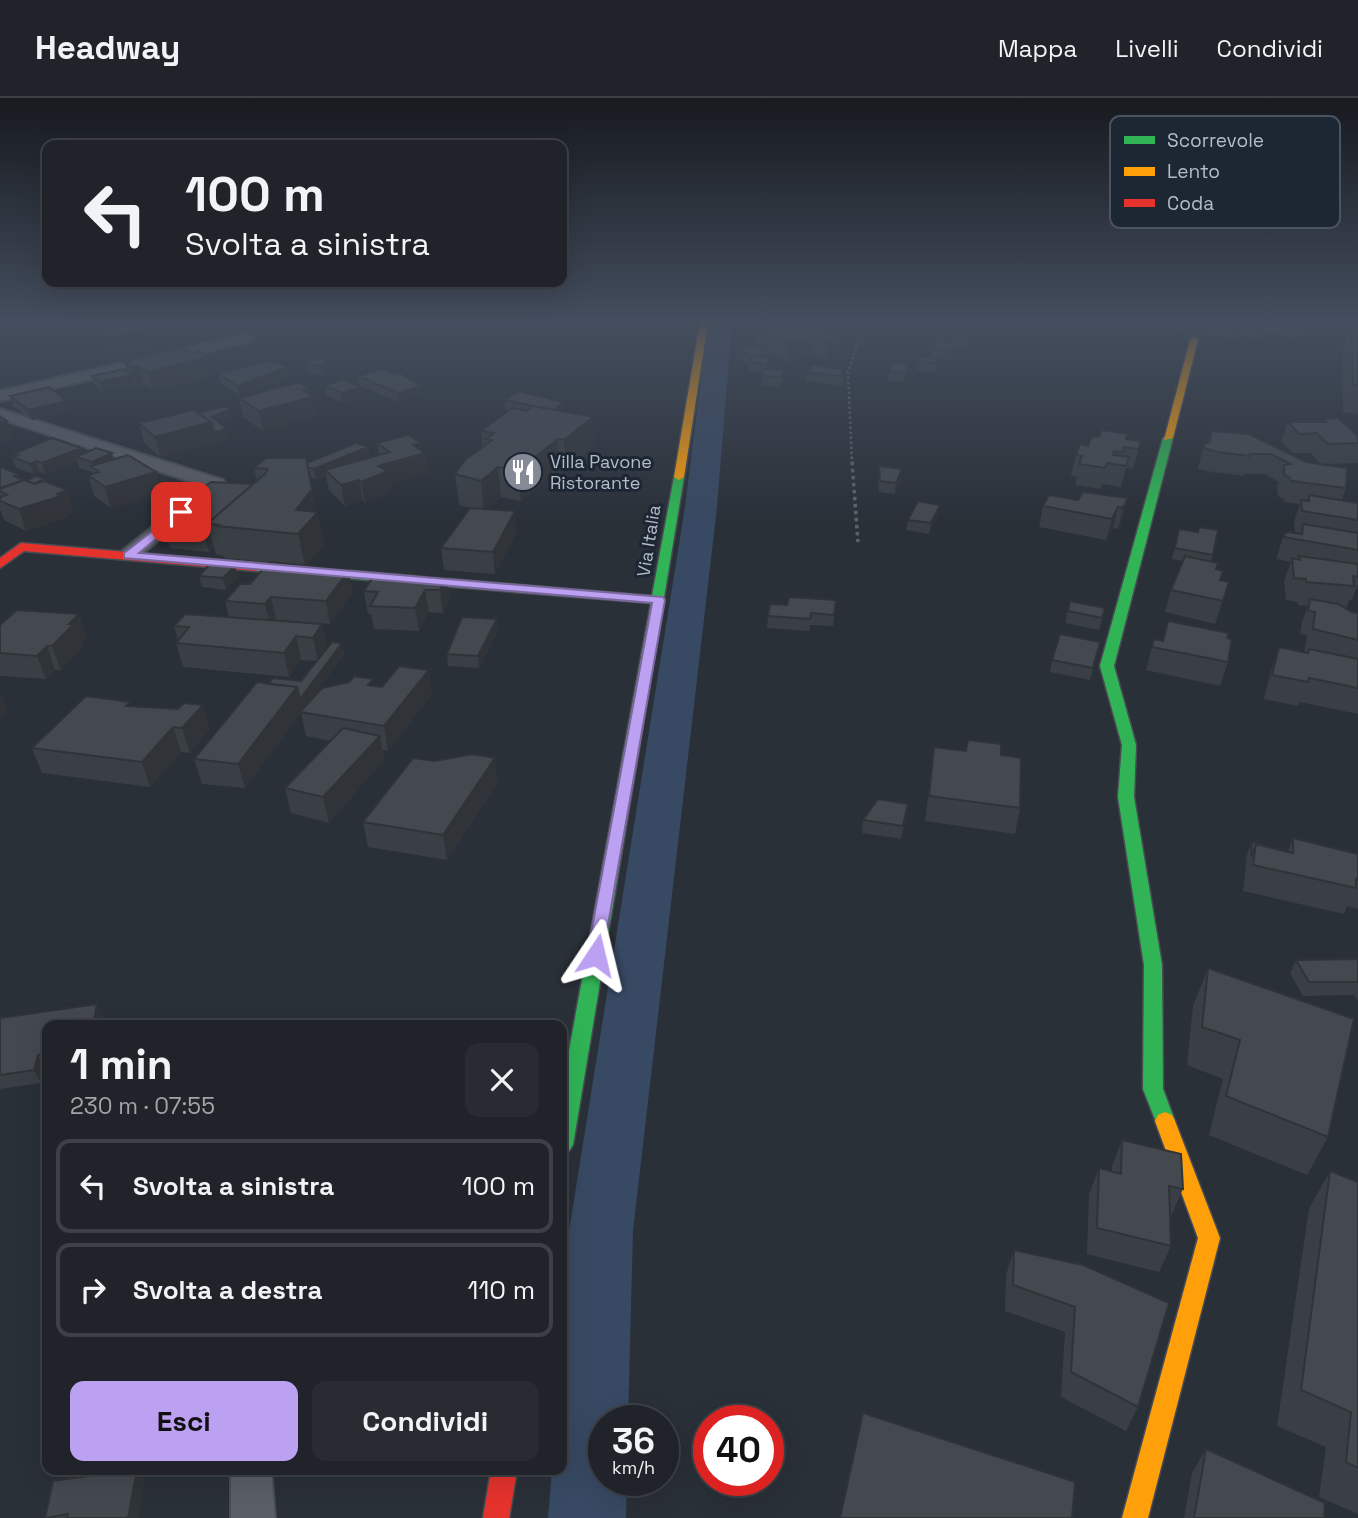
<!DOCTYPE html>
<html lang="it">
<meta charset="utf-8">
<style>
body{margin:0;font-family:"Space Grotesk",sans-serif;background:#282c32;color:#f1f3f6;height:100vh;display:flex;flex-direction:column;font-size:26px;white-space:nowrap}
*{box-sizing:border-box;margin:0}
p{font-size:23px;color:#a2a4a8}
.icon{flex:none;width:38px;height:38px;fill:none;stroke:currentColor;stroke-width:2;stroke-linecap:round;stroke-linejoin:round}
.map{position:relative;flex:1;overflow:hidden}
.drawer{position:absolute;left:42px;top:922px;width:525px;height:455px;display:flex;flex-direction:column;background:#20242a;border-radius:14px;box-shadow:0 7px 28px #0002,0 0 0 2px #3d4147}
.drawer>*{flex:none}
.banner{position:absolute;left:42px;top:42px;width:525px;height:147px;border-radius:14px;box-shadow:0 7px 28px #0002,0 0 0 2px #3d4147;background:#20242a;color:#f1f3f6;overflow:hidden}
.speed{position:absolute;left:588px;top:1307px;display:flex;gap:14px;font-size:35px;font-weight:700;text-align:center}
.speed>*{display:grid;place-content:center;width:91px;height:91px;border-radius:50%;background:#20242a;box-shadow:0 7px 28px #0002,0 0 0 2px #3d4147;line-height:1}
.speed small{font-size:18px;font-weight:400}
.speed .limit{border:10px solid #d22;background:#fff;color:#111}
.pin{position:absolute;display:grid;place-items:center;width:60px;height:60px;color:#fff;margin:-30px;border-radius:14px;box-shadow:0 4px 10px #0006}
.me{position:absolute;width:77px;margin:-38px;rotate:10deg;stroke-linejoin:round;filter:drop-shadow(0 0 5px #0008)}
.turn{display:flex;align-items:center;gap:24px;height:147px;padding:0 28px;font-size:32px}
.turn .icon{width:91px;height:91px;stroke-width:2.5}
.turn b{display:block;font-size:49px;line-height:60px}
.round{display:grid;place-items:center;flex:none;width:74px;height:74px;border-radius:14px;background:#282c32}
.headline{display:flex;align-items:center;justify-content:space-between;height:119px;padding:0 28px}
h1{font-size:42px;font-weight:800;line-height:52px}
.cta{display:flex;gap:14px;margin-top:auto;padding:14px 28px}
.cta a{flex:1;height:80px;border-radius:14px;background:#bca0f2;color:#111;font-size:28px;font-weight:800;line-height:80px;text-align:center}
.cta a+a{background:#282c32;color:#f1f3f6}
ul{padding:0;list-style:none}
li{display:flex;align-items:center;gap:21px;height:94px;margin:0 14px 10px;padding:0 14px;border:4px solid #3d4147;border-radius:14px}
li div{flex:1}
li b{display:block;font-size:26px}
li em{font-style:normal}
header{display:flex;align-items:center;gap:42px;box-sizing:border-box;height:98px;padding:0 35px;background:#20242a;border-bottom:2px solid #3d4147}
header strong{font-size:33px}
nav{display:flex;gap:38px;margin-inline-start:auto;font-size:24px}
.map>svg:first-child{display:block}
</style>
<header>
<strong>Headway</strong>
<nav><a>Mappa</a><a>Livelli</a><a>Condividi</a></nav>
</header>
<div class="map">
<svg width="1358" height="1420" viewBox="0 0 1358 1420">
<rect width="100%" height="100%" fill="#2a3038"/>
<g fill="none" stroke-linecap="round" stroke-linejoin="round">
<path fill="#384963" fill-rule="evenodd" d="M708,224H732L717,409L633,1133L628,1323H604V1382H627L626,1420H548L552,1372H562V1230L569,1133L685,409Z"/>
<g stroke="#484c53" stroke-width="4">
<path id="lane" d="M1195,224C1217,224 1289,221 1303,233L1296,237L1202,228Z
M247,236L252,237V243L0,303V293Z
M0,311L223,382L226,386L136,461H122L119,457L122,453L204,388L0,321Z
M231,1372H271L275,1420H231Z"/>
</g>
<g stroke="#484c53" stroke-width="3">
<path id="fast" d="M1168,337L1173,340L1114,568L1136,647L1134,699L1162,867L1163,991L1175,1023L1172,1029L1165,1032L1158,1029L1143,991L1144,867L1118,699L1122,647L1100,568L1163,340Z
M679,376L684,379L573,1047L569,1053L562,1056V991L651,505L257,473L251,469L257,465L652,498L674,379Z"/>
</g>
<g stroke="#484c53" stroke-width="3">
<path id="slow" d="M700,224H708L684,379L679,382L674,379Z
M1194,239L1198,242L1173,340L1164,342L1190,242Z
M1165,1014L1172,1017L1175,1023L1220,1140L1148,1420H1122L1198,1140L1155,1023L1158,1017Z"/>
</g>
<g stroke="#484c53" stroke-width="3">
<path id="jam" d="M21,445L257,465L263,469L257,473L24,453L0,470V460Z
M491,1372H517L509,1420H483Z"/>
</g>
<path stroke="#5d636a" stroke-width="2.5" stroke-dasharray="2.5 2.5" stroke-linecap="butt" d="M852,366L848,274L865,224"/>
<path stroke="#5d636a" stroke-width="3.5" stroke-dasharray="3.5 3.5" stroke-linecap="butt" d="M852,364L858,444"/>
<use href="#lane" fill="#5a5e66" fill-rule="evenodd"/>
<use href="#fast" fill="#30b455" fill-rule="evenodd"/>
<use href="#slow" fill="#ff9f0a" fill-rule="evenodd"/>
<use href="#jam" fill="#e5322d" fill-rule="evenodd"/>
</g>
<path fill="#3a3f45" d="M98,224L159,248L147,251L109,256Z
M224,224H275V228L249,233L242,228L231,230Z
M1179,224L1240,232L1237,241L1176,234Z
M1238,224H1248L1263,232L1260,241L1239,238L1242,225Z
M1278,224H1324L1322,232L1278,228Z
M1351,225L1358,226V316L1343,314V251Z
M785,230L856,242L839,247L838,258L827,262L812,256L789,264L767,255V259H769L767,271L784,272L783,282L781,289L762,288V275L749,274L750,266L735,260V251L757,250L758,233Z
M970,238L968,247L966,251L958,250L957,255L952,262L931,260L933,251L956,245V240Z
M315,260L332,272L322,277L306,274L304,264Z
M939,261L938,271L935,275L916,272L918,263Z
M124,264L213,278L153,292L144,286L137,288L135,286L102,293L95,287L92,278L127,273Z
M889,273L908,275L904,284L888,283Z
M807,274L844,279L843,288L806,283Z
M218,275L289,279L239,297L220,284Z
M358,278L422,297L399,304L360,288Z
M325,287L361,289L362,299L343,305L326,297Z
M311,297L313,299L317,318L263,333L243,319L239,300Z
M10,298L70,312L32,322L13,308Z
M505,302L563,304L564,314L595,348L566,371L560,370L521,403L501,399L487,411L517,434L495,476L444,472L441,450L470,410L459,407L455,376L482,349L481,333L506,314Z
M230,312L232,322L221,326L230,341L160,359L144,345L139,325L198,315Z
M1322,321L1358,338V365L1321,366L1310,355H1293L1281,344L1288,324H1321Z
M1211,333L1249,336L1346,390L1342,402L1358,405V486L1352,502L1350,501L1346,510L1352,514L1358,515V616L1300,604L1298,608L1264,601L1271,573L1279,549L1304,554L1307,537L1300,536L1302,524L1308,508L1298,507V504L1286,502L1284,483L1291,464L1276,461L1284,436H1300V435L1295,434L1294,423L1300,406L1284,404V401L1278,398L1277,388L1279,384L1265,376H1244V378L1212,374L1198,371L1204,346L1207,345Z
M1127,341L1141,343L1133,371L1126,370L1121,389L1102,386L1101,391L1075,387L1077,379L1071,378L1076,357L1088,348Z
M377,345H421L422,353L425,355L428,375L390,386L391,393L365,405L363,402L345,408L329,392L326,378L316,382L309,379L316,414L325,446L305,468L353,494L330,526L276,522V523L322,526L327,550L342,545L344,557L308,605L375,588L432,596L388,653L382,652L384,662L329,725L291,715L285,690L331,643L306,638L301,615L245,690L202,686L194,661L268,586L301,583L316,563L301,562L289,579L183,569L176,545L178,543L174,528L229,519L225,503L250,486L269,464L225,460L224,458L216,456L214,449L209,454L170,450L163,428L171,422L168,412L186,406L185,402L253,386L257,383L254,370L307,365L368,349L370,359L379,357Z
M81,350L83,356L114,361L162,395L111,410L94,398L88,377L93,376L92,374L79,370L77,363L45,376L39,374L34,376L16,370L12,359H14L13,356Z
M879,368L901,381L895,396L879,394L878,379Z
M0,369L18,376L20,380L26,382L45,381L46,384L74,413L67,416L68,419L26,433L4,422L0,412Z
M1128,400L1123,421L1118,431L1113,430L1106,442L1039,429L1043,408L1078,402Z
M938,417L929,436L906,432L908,422Z
M1179,431L1213,457L1211,463L1221,482L1229,484L1215,526L1165,514L1171,492L1183,463L1172,461Z
M235,468L238,479L226,492L202,489L199,478Z
M447,480L450,502L443,515L429,514L419,533L374,531L371,516H368L364,493Z
M836,502L833,528L810,527L809,533L767,530L768,518Z
M1070,503L1105,510L1099,532L1065,525Z
M497,521L498,533L479,570L448,568L447,556Z
M0,527L87,539L81,545L83,549L61,572H55L46,581L0,578Z
M1227,540L1228,564L1220,588L1146,572L1154,541L1163,543Z
M1100,544L1090,582L1050,574L1052,562Z
M131,608L210,631L190,655L181,654L150,689L42,675L32,650Z
M968,642L1001,657L1020,710L1015,736L925,723L934,649L966,653Z
M498,685L447,762L368,749L363,724Z
M906,719L901,741L862,735L863,722Z
M1293,740L1358,756V811L1347,808L1344,816L1243,793L1247,757L1252,744L1288,753Z
M1358,861V903L1354,897L1303,898L1290,875L1296,862Z
M1208,870L1328,1039L1307,1077L1209,1037L1223,981L1187,967L1193,908Z
M0,920H103L47,928V970L45,971L41,985L0,991Z
M1122,1042L1183,1091L1171,1118L1170,1117L1171,1148L1159,1174L1087,1156L1089,1096L1099,1070L1112,1074V1068Z
M1330,1073L1358,1084V1416L1319,1399L1326,1349L1277,1328L1309,1111Z
M1014,1152L1083,1167L1138,1309L1126,1333L1061,1299L1065,1234L1005,1213L1006,1177Z
M1206,1351L1324,1420H1184L1192,1375Z
M131,1372H138L145,1383L138,1420H45Z"/>
<path fill="#303338" d="M0,224H91V225L4,236Z
M230,224H242V228L231,230Z
M248,224H275V228L249,233Z
M154,230L159,248L147,251L109,256L104,239Z
M841,230L857,234L856,242L839,247L838,258L827,262L828,244L824,235Z
M970,238L968,247L966,251L967,242Z
M813,239L812,256L789,264L790,246Z
M958,246L957,255L952,262L953,253Z
M208,259L213,278L153,292L148,274Z
M939,261L938,271L935,275L936,265Z
M330,263L332,272L322,277L320,268Z
M909,266L908,275L904,284L905,275Z
M139,268L144,286L137,288L132,269Z
M287,269L289,279L239,297L237,288Z
M132,277L135,286L102,293L100,284Z
M421,288L422,297L399,304L398,295Z
M361,289L362,299L343,305L341,295Z
M309,291L311,300L313,299L317,318L263,333L259,313L303,292Z
M67,303L70,312L32,322L28,312Z
M563,304L564,323L549,316Z
M230,312L232,322L214,329L212,319Z
M593,319L595,348L566,371L564,342Z
M7,323L13,342L0,346V324Z
M211,324L216,344L160,359L155,339Z
M227,331L230,341L216,344L214,334Z
M558,341L560,370L521,403L518,372Z
M421,345L423,355H425L428,375L390,386L391,393L365,405L361,384L378,368L413,347Z
M368,349L370,359L325,372L326,378L316,382L314,371Z
M81,350L84,360L76,359L77,363L45,376L42,365Z
M112,355L115,365L94,371L92,364Z
M36,363L39,374L34,376L30,366Z
M498,369L501,399L484,414L481,383Z
M902,371L901,381L895,396L896,385Z
M156,374L162,395L111,410L105,389Z
M359,382L363,402L345,408L341,387Z
M312,391L317,416L318,414L325,446L305,468L298,436L296,412Z
M67,392L74,413L67,416L68,419L26,433L19,411Z
M1128,400L1123,421L1118,431L1123,410Z
M940,407L938,417L929,436L931,425Z
M1118,409L1113,430L1106,442L1112,421Z
M515,413L517,434L495,476L493,454Z
M208,427L214,449L209,454L203,432Z
M235,468L238,479L226,492L223,480Z
M349,472L353,494L330,526L326,503Z
M447,480L450,502L443,515L440,492Z
M425,492L429,514L419,533L415,510Z
M271,499L276,522L271,529L265,506Z
M79,516L87,539L81,545L83,549L61,572L52,548L69,526Z
M497,521L498,533L479,570L478,558Z
M322,526L327,550L318,563L313,540Z
M296,538L301,562L289,579L284,555Z
M342,545L344,557L302,614H300L301,615L245,690L238,666L297,589Z
M47,548L55,572L46,581L37,558Z
M429,572L432,596L388,653L384,628Z
M0,593L8,613L0,621Z
M203,607L210,631L190,655L182,630Z
M173,629L181,654L150,689L142,664Z
M380,638L384,662L329,725L323,699Z
M495,660L498,685L447,762L443,737Z
M97,906L103,920L102,928H93Z
M38,957L45,971L41,985L34,972Z
M137,1372L145,1383L138,1420H128Z"/>
<path fill="#444950" stroke="#303338" stroke-width="2" d="M98,224H151L154,230L142,233L104,239Z
M805,224H826L841,230L824,235L840,241L828,244L813,239L790,246L758,233L776,227L785,230Z
M1179,224H1225L1240,226V232Z
M832,225L857,234L840,238L841,230L830,226Z
M1242,225L1263,227V232L1241,229Z
M1351,225L1358,226V287L1353,286Z
M959,237L970,238L967,242L956,240Z
M938,243L958,246L953,253L933,251Z
M750,247L767,254L758,258L769,259L767,266L750,264L752,258L735,251Z
M182,249L191,255L198,253L208,259L148,274L139,268L132,269L124,264Z
M921,259L939,261L936,265L918,263Z
M315,260L330,263L320,268L304,264Z
M269,263L287,269L237,288L218,275Z
M892,265L909,266L905,275L889,273Z
M812,267L841,271L844,279L807,274Z
M124,271L132,277L100,284L92,278Z
M383,271L394,277L400,275L421,288L398,295L358,278Z
M762,271L784,272L782,279L763,278Z
M344,282L361,289L341,295L325,287Z
M299,284L309,291L303,292L313,299L259,313L239,300Z
M49,289L67,303L28,312L10,298Z
M518,293L563,304L554,312L533,308L505,302Z
M225,308L230,312L212,319L227,331L214,334L211,324L198,315Z
M533,308L593,319L564,342L558,341L518,372L498,369L481,383L455,376L465,362L492,342L486,341L494,335L481,333L512,310L527,313Z
M194,312L211,324L155,339L139,325Z
M0,318L7,323L0,324Z
M1338,320L1358,338V345L1328,346L1317,335L1299,336L1288,324H1326L1322,321Z
M1102,332L1128,336L1126,341L1141,343L1138,351L1124,349L1123,354L1114,353L1113,357L1129,359L1126,368L1107,365L1105,370L1079,366L1082,358L1076,357L1080,346L1088,348L1092,338L1099,339Z
M1211,333L1249,336L1306,364L1347,370L1346,390L1291,383L1290,380L1284,377V367L1291,366L1271,356H1250V358L1217,354L1204,350V346L1210,344Z
M408,337L421,345L413,347L425,355L378,368L388,373L361,384L359,382L341,387L325,372L390,354L377,345Z
M52,340L81,350L42,365L36,363L30,366L12,359L18,357L13,356Z
M356,345L368,349L314,371L307,369V365Z
M96,350L112,355L92,364L76,359Z
M128,357L156,374L105,389L88,377L99,374L91,368Z
M266,360H306L312,391L296,412L318,414L298,436L217,428L219,427L208,425L265,376L268,371L254,370Z
M879,368L902,371L896,385L880,383Z
M0,369L18,376L14,378L23,382L0,390Z
M37,378L45,381L34,386L26,382Z
M24,382L35,386L44,383L67,392L57,396L61,398L19,411L0,403V399L7,397L0,393V391Z
M211,384L253,386L208,425V427L203,432L163,428L181,413L168,412L176,405L188,407L193,402H185Z
M1083,394L1128,400L1123,410L1118,409L1112,421L1043,408L1049,397L1078,402Z
M1309,397L1358,405V422L1302,413L1301,402L1309,403Z
M918,403L940,407L931,425L908,422Z
M470,410L515,413L493,454L441,450Z
M1303,426L1358,435V452L1284,439V436L1288,434L1302,436Z
M1199,429L1218,432L1213,457L1175,450L1179,431L1198,434Z
M1185,458L1218,465L1216,471L1223,473L1220,482L1229,484L1223,503L1171,492Z
M1299,458L1358,466V479L1353,478L1354,488L1306,484V481L1294,480L1292,460L1300,462Z
M269,464L349,472L326,503L271,499L265,506L225,503L240,486H250Z
M210,466L235,468L223,480L199,478Z
M375,476L447,480L440,492H425L415,510L370,508L378,494L364,493Z
M789,499L836,502L834,517L811,515L810,521L768,518L770,506L787,507Z
M1310,501L1338,506L1352,514L1358,515V542L1313,531L1315,514L1308,513Z
M1070,503L1105,510L1102,520L1068,513Z
M17,512L79,516L69,526H74L52,548H47L37,558L0,555V527Z
M185,516L322,526L313,540L296,538L284,555L176,545L189,529L174,528Z
M462,519L497,521L478,558L447,556Z
M1168,523L1229,535L1227,540L1232,541L1228,564L1152,549L1154,541L1163,543Z
M1060,536L1100,544L1093,570L1052,562Z
M332,544L342,545L300,601L297,589L268,586L273,580L301,583Z
M1279,549L1308,555L1309,551L1358,561V590L1309,580L1308,584L1272,577Z
M399,568L429,572L384,628L300,614L322,590L349,584L354,578L373,581L368,587L382,589Z
M257,584L297,589L238,666L194,661Z
M86,598L130,604L126,608L178,611L184,605L203,607L182,630L173,629L142,664L32,650Z
M343,630L380,638L323,699L285,690Z
M968,642L1001,646V657L1021,660L1020,710L929,698L934,649L966,653Z
M472,656L495,660L443,737L363,724L413,660L435,663Z
M878,701L908,706L903,728L863,722Z
M1293,740L1358,756V782L1356,781V790L1253,767L1256,746L1293,755Z
M1252,744L1288,753V754L1256,746L1251,759Z
M1358,861V884H1309L1296,862Z
M1208,870L1354,921L1328,1039L1226,998L1240,942L1202,929Z
M97,906L93,928H47V956L38,957L34,972L0,977V920Z
M1122,1042L1181,1056L1183,1091L1169,1088L1171,1148L1097,1130L1099,1070L1121,1076Z
M1330,1073L1358,1084V1370L1346,1364L1351,1314L1301,1292Z
M1014,1152L1083,1167L1169,1205L1138,1309L1071,1274L1075,1209L1013,1187Z
M863,1315L1075,1384L1072,1420H840Z
M1206,1351L1325,1405L1324,1420H1194Z
M131,1372H137L128,1420H67L68,1416L45,1420L53,1383Z"/>
<linearGradient id="sky" x2="0" y2="1"><stop stop-color="#171a1f"/><stop offset="0.53" stop-color="#444e5e"/><stop offset="1" stop-color="#444e5e" stop-opacity="0"/></linearGradient>
<rect width="1358" height="423" fill="url(#sky)"/>
<path fill="#bca0f2" stroke="#7a689d" stroke-width="2" d="M181,411L185,412V417L139,455L663,499L665,502L602,861H589L587,857L652,505L124,460V455Z"/>
<defs>
<g id="restaurant-disc" transform="scale(2.0125)"><circle r="9.5" fill="#848b96" stroke="#1d2633"/><path d="M-5-6h1v4h1v-4h1v4h1v-4h1v5L-1.5 .5V6h-2V.5L-5-1ZM5-6V6H3V1.5H1.5Q1.5-4 5-6Z" fill="#fff"/></g>
</defs>
<g fill-rule="evenodd">
<use href="#restaurant-disc" x="523" y="374"/>
</g>
<g text-anchor="middle" stroke-width="6" stroke-linejoin="round" paint-order="stroke">
<g font-size="18" fill="#b4bcc9" stroke="#1d2633" text-anchor="start">
<text x="550" y="370">Villa Pavone<tspan x="550" dy="21">Ristorante</tspan></text>
</g>
<g font-size="18" fill="#b4bcc9" stroke="#1d2633">
<text transform="translate(649 443) rotate(-81)" y="6">Via Italia</text>
</g>
</g>
<rect x="1110" y="18" width="230" height="112" rx="10" fill="#1d2633" stroke="#4a5360" stroke-width="2"/>
<rect x="1124" y="38" width="31" height="8" fill="#30b455"/>
<rect x="1124" y="69" width="31" height="9" fill="#ff9f0a"/>
<rect x="1124" y="101" width="31" height="8" fill="#e5322d"/>
<g font-size="19" fill="#b4bcc9">
<text x="1167" y="49">Scorrevole</text>
<text x="1167" y="80">Lento</text>
<text x="1167" y="112">Coda</text>
</g>
</svg>
<div class="speed"><div>36<small>km/h</small></div><div class="limit">40</div></div>
<div class="pin" style="left:181px;top:414px;background:#d93025"><svg class="icon" aria-label="arrive" viewBox="0 0 24 24"><path d="M6 21V4h12l-3 4 3 4H6"/></svg></div>
<svg class="me" style="left:596px;top:857px" viewBox="-20 -20 40 40"><path d="M0-17L14 15 0 8-14 15z" fill="#bca0f2" stroke="#fff" stroke-width="4"/></svg>
<div class="banner">
<div class="turn"><svg class="icon" aria-label="left" viewBox="0 0 24 24"><path d="M17 20v-9H6M10 6l-5 5 5 5"/></svg><div><b>100 m</b>Svolta a sinistra</div></div>
</div>
<section class="drawer">
<div class="headline"><div><h1>1 min</h1><p>230 m · 07:55</p></div><a class="round"><svg class="icon" aria-label="close" viewBox="0 0 24 24"><path d="M6 6l12 12M18 6L6 18"/></svg></a></div>
<ul>
<li><svg class="icon" aria-label="left" viewBox="0 0 24 24"><path d="M17 20v-9H6M10 6l-5 5 5 5"/></svg><div><b>Svolta a sinistra</b></div><em>100 m</em></li>
<li><svg class="icon" aria-label="right" viewBox="0 0 24 24"><path d="M7 20v-9h11M14 6l5 5-5 5"/></svg><div><b>Svolta a destra</b></div><em>110 m</em></li>
</ul>
<div class="cta"><a>Esci</a><a>Condividi</a></div>
</section>
</div>
